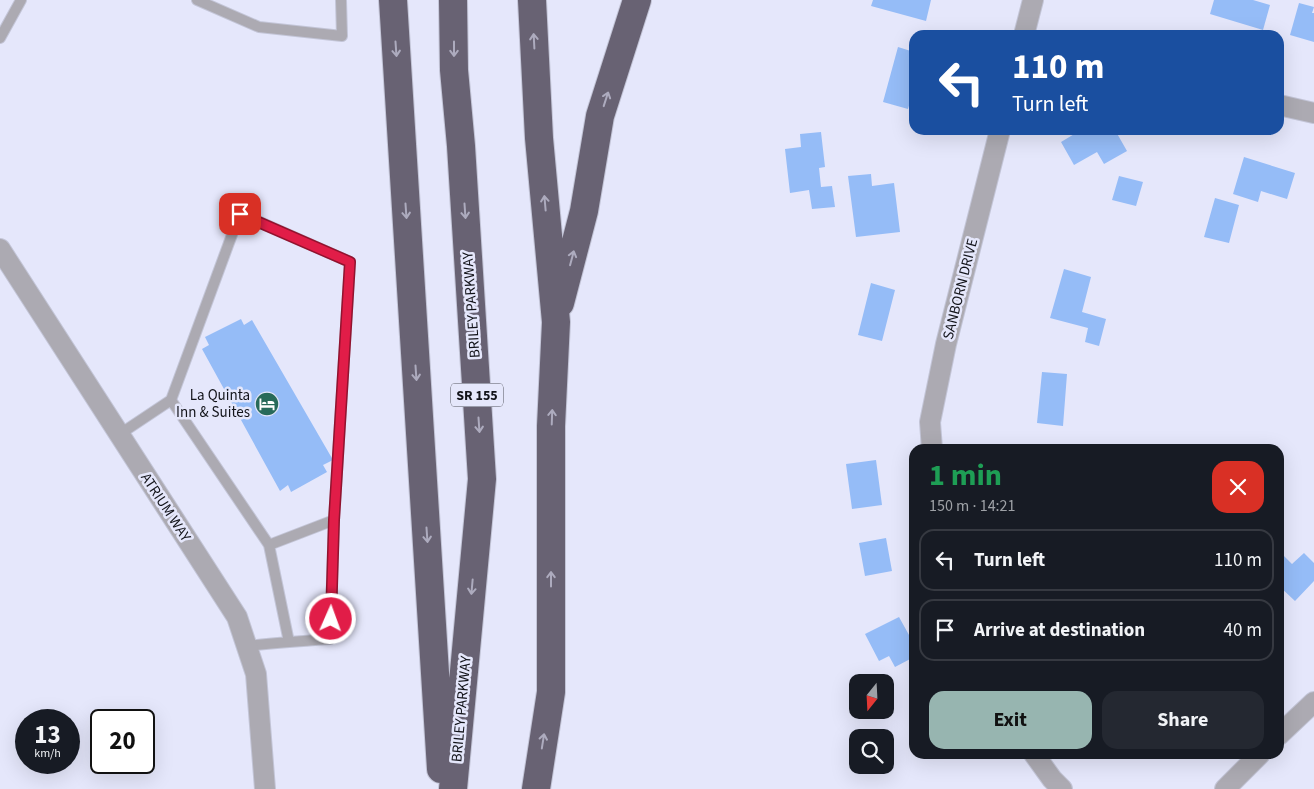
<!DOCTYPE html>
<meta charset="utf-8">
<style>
body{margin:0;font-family:"Source Sans 3",sans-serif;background:#242831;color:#f1f3f6;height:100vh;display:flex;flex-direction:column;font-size:19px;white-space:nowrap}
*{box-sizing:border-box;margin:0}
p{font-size:16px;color:#9ea1a6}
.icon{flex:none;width:28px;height:28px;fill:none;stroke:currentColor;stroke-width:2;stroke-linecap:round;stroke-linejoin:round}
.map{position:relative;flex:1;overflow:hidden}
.panel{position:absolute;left:909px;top:444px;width:375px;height:315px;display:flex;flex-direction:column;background:#171b24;border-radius:15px;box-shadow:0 5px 20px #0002}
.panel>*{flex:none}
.hud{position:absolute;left:909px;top:30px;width:375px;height:105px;border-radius:15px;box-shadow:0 5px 20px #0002;background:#1a4fa0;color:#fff;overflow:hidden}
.needle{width:32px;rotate:198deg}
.controls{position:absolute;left:849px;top:674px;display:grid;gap:10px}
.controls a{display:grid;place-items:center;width:45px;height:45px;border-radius:10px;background:#171b24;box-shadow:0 5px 20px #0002;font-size:25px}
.speed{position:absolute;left:15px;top:709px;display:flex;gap:10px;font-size:25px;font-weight:700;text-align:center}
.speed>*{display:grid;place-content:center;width:65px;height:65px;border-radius:50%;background:#171b24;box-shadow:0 5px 20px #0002;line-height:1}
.speed small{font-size:12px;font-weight:400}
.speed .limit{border:2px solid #111;border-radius:8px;background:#fff;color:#111}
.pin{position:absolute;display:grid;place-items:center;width:42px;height:42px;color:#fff;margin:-21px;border-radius:10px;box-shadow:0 2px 8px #0006}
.me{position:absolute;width:55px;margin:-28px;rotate:2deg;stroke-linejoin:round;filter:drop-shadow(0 0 4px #0008)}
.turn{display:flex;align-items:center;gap:18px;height:105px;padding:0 20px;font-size:22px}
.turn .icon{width:65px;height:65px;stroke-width:2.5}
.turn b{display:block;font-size:35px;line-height:42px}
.round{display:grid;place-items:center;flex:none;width:52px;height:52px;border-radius:15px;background:#242831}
.overview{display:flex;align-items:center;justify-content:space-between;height:85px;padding:0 20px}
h1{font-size:30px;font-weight:700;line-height:38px;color:#1e9e55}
.primary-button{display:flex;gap:10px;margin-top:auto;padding:10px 20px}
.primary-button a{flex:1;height:58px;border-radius:15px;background:#97b5b0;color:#111;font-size:20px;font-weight:700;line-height:58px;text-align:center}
.primary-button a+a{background:#242831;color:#f1f3f6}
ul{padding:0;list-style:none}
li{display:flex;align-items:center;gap:15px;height:62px;margin:0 10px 8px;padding:0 10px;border:2px solid #363941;border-radius:15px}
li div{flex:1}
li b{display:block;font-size:19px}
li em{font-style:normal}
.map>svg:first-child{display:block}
</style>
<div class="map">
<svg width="1314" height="789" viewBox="0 0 1314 789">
<rect width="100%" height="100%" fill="#e5e7fb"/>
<path fill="#95bcf7" d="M873,0H931L926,21L871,6Z
M1214,0H1253L1270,5L1263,30L1210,14Z
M1299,3L1314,7L1312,13H1314V42L1290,35Z
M898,47L914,52V89L908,109L883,102Z
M1081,130H1115L1127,151L1104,164L1097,152L1074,165L1061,142Z
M821,132L825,167L819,168L821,187L832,186L835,207L812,209L809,190L790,193L785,149L801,147L800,134Z
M1244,157L1295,173L1287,199L1261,191L1258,202L1233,194Z
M871,174L872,186L894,183L900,232L856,237L848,176Z
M1119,176L1143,182L1136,206L1112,200Z
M1215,198L1239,205L1229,243L1204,237Z
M1064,269L1091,277L1082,312L1106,319L1099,346L1085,342L1088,328L1050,318Z
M871,283L895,290L882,341L858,335Z
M241,319L244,325L252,320L333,460L323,465L327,472L291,492L288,485L280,491L202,349L209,345L205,337Z
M1042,372L1067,374L1063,426L1037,423Z
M876,460L882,505L852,509L846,464Z
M886,538L892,571L865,576L859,543Z
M1279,551L1292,564L1304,553L1314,563V581L1295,601L1279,586Z
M899,617L914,644V657L895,667L889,656L879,661L865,634Z"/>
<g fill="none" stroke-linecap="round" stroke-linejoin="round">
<g stroke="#c3c5d7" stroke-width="12">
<path id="lane" d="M197,0L259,27L342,36L341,0
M0,38L21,0
M120,434L171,400
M269,545L334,520
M247,646C274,643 302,641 330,639L334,520L350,262L240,213L171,400L269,545L289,642"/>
</g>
<g stroke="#c3c5d7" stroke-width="22">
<path id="street" d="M1024,35L1033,0
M1279,105L1314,113
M0,249L237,617L256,674L265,789
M932,449L930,422L946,344L1000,130
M1279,735L1314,702
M1034,754L1052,779L1062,789
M1225,789L1260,754"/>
</g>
<g stroke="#c3c5d7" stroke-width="30">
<path id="highway" d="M393,0L441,769
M532,0L539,138L556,322L551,426V692L536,789
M560,303L584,211L600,116L637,0
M453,789L482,479L461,146L454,70L453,0"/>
</g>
<use href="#lane" stroke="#acaab2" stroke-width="10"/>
<use href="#street" stroke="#acaab2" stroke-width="20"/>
<use href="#highway" stroke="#686273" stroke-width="28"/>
</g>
<defs><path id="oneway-shaft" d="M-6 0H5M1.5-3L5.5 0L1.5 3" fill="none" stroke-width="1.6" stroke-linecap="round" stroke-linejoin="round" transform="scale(1.25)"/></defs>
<g stroke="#adabbe">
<use href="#oneway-shaft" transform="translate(534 41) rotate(-93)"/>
<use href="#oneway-shaft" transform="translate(396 49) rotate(86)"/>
<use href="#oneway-shaft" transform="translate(454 49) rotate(90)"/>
<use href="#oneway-shaft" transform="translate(606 99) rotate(-72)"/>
<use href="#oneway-shaft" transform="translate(545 203) rotate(-95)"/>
<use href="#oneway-shaft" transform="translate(406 211) rotate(86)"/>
<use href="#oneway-shaft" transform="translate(465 211) rotate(86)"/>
<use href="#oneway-shaft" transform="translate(572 258) rotate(-75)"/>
<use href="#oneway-shaft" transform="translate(416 373) rotate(86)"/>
<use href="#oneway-shaft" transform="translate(552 417) rotate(-88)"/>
<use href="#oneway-shaft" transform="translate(479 425) rotate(86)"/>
<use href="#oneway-shaft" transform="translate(427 535) rotate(86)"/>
<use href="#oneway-shaft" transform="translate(551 579) rotate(-90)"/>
<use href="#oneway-shaft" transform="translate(472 587) rotate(95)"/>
<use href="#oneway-shaft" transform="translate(543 741) rotate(-81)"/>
</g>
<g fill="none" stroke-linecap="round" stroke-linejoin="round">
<g stroke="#92132f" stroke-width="12">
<path id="route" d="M240,214L350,262L334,520L331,619"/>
</g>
<use href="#route" stroke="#e11d48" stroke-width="9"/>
</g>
<defs>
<g id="hotel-disc" transform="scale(1.25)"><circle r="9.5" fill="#286a5a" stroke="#e5e7fb"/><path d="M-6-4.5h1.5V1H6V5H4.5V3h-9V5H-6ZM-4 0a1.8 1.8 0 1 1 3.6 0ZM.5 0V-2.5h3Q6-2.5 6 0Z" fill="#fff"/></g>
</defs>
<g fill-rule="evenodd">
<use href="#hotel-disc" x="267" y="404"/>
</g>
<g text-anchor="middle" stroke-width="5" stroke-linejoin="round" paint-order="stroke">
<rect fill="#e5e7fb" stroke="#51535d" stroke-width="1" x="451" y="383.5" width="52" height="23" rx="4"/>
<g font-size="14" font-weight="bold" fill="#121319">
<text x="477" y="400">SR 155</text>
</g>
<g font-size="15" fill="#121319" stroke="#e5e7fb">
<text transform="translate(960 289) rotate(-76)" y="5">SANBORN DRIVE</text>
<text transform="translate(471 305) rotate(-94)" y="5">BRILEY PARKWAY</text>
<text transform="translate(166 507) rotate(57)" y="5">ATRIUM WAY</text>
<text transform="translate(461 709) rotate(-85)" y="5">BRILEY PARKWAY</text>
</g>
<g font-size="15" fill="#121319" stroke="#e5e7fb" text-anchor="end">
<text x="250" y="400">La Quinta<tspan x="250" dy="17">Inn &amp; Suites</tspan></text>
</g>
</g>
</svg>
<div class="controls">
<a><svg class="needle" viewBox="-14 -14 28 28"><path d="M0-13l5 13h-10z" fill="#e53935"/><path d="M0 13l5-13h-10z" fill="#9ea1a6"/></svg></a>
<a><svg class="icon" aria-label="search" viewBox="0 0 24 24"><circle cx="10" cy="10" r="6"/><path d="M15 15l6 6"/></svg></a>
</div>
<div class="speed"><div>13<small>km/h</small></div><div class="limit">20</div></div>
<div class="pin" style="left:240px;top:214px;background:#d93025"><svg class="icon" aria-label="arrive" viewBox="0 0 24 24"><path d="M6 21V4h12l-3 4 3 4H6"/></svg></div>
<svg class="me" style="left:331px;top:619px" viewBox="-20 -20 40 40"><circle r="17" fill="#e11d48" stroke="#fff" stroke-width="3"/><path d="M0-11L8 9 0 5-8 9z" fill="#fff"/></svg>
<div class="hud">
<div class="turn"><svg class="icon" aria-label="left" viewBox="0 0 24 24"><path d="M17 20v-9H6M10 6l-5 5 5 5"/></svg><div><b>110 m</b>Turn left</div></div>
</div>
<section class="panel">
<div class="overview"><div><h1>1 min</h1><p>150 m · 14:21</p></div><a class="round" style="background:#d93025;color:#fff"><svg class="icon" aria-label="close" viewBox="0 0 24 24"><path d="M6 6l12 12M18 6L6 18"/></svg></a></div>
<ul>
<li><svg class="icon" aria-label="left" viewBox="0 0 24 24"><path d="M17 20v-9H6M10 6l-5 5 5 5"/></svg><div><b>Turn left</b></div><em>110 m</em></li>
<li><svg class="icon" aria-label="arrive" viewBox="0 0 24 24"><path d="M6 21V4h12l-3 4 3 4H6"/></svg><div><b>Arrive at destination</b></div><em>40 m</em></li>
</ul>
<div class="primary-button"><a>Exit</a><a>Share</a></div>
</section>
</div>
